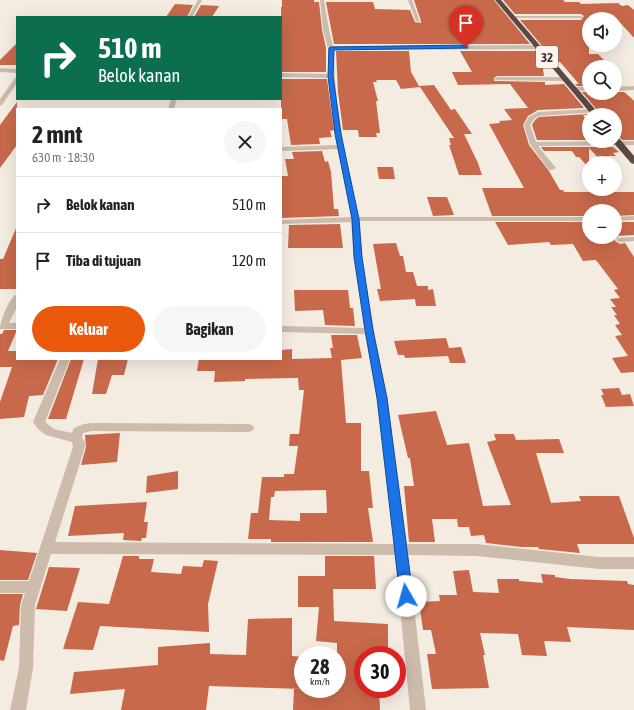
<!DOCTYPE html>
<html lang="id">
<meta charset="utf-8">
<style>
body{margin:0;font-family:"Asap Condensed",sans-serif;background:#f6f6f6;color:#222;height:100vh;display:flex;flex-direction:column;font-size:15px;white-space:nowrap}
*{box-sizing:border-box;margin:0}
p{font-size:13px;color:#767676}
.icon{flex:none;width:22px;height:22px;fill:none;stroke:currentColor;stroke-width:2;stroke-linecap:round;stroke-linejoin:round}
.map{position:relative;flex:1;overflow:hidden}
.sheet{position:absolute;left:16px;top:108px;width:266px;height:252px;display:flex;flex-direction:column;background:#fff;border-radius:0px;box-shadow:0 4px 16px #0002}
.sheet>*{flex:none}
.guide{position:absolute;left:16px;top:16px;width:266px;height:84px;border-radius:0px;box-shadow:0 4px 16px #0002;background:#0b6e4f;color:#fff;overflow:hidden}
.buttons{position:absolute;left:582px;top:12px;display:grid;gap:8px}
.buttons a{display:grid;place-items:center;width:40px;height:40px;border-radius:50%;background:#fff;box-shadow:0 4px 16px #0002;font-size:20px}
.speed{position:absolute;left:294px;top:646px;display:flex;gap:8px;font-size:20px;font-weight:700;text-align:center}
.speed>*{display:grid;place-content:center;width:52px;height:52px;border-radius:50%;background:#fff;box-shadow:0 4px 16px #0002;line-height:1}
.speed small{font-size:10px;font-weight:400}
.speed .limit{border:6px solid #d22;background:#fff;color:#111}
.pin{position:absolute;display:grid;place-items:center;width:34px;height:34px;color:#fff;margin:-41px -17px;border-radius:50% 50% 50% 0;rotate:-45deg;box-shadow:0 0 4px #0007}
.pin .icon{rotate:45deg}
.me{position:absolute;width:44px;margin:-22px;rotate:353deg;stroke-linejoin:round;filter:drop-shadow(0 0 3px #0008)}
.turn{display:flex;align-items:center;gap:14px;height:84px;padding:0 16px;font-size:18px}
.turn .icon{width:52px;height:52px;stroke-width:2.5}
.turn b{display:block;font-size:28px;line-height:34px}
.round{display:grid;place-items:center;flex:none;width:42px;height:42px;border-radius:21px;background:#f6f6f6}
.overview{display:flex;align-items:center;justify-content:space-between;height:68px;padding:0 16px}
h1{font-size:24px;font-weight:700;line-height:30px}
.primary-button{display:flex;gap:8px;margin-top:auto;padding:8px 16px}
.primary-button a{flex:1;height:46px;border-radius:24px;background:#ea580c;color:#fff;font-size:16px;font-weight:700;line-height:46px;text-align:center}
.primary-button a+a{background:#f6f6f6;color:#222}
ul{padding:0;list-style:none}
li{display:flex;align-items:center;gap:12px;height:56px;padding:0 16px;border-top:1px solid #e0e0e0}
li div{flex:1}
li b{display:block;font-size:15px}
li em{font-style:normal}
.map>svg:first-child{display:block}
</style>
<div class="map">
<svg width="634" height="710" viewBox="0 0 634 710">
<rect width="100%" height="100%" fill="#f4ebe1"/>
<path fill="#c8694b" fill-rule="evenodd" d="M282,0H314V2H319L322,30L326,48V72H282L281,7H282Z
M414,0H494L530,44H334L326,2H373L375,9L410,10L415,22L421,23V21Z
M503,0H563L565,2H579L581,4L618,3L622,6L628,5L634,10V38L617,19H589V54H598L611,67H589V86H577L575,84H579L560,62H556L520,20H581L584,16L581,14H515Z
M175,4L193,5L187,17H166Z
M201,5L219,6L212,17H194Z
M17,43V65H0V60Z
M336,51H409L411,72L419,86L434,85L451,110L455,109L472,134H464L478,163L482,175H459L449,145H451L449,138H454L420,87L401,89L396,80H376L377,82H373L378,101H376L380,133H376L377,137H359L358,130H343L338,92Z
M460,51H536L545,62H542L544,76H497L494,78V81L545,82V85L564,84L584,108L538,110L528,116L523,125L529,145L549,171L560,190H563L564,192H634V215L615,216V211H589V216H492L482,188H524L489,124L500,123L499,121L512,120L504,109L528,108L510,84L458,85L452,72H472Z
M281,79H327L334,130L330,131L332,137L319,138L320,144L291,145L287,119H281Z
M582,92H624L630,97L634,101V140H622L619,136H615V115H601Z
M17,102V145L0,168V125Z
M589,114L590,115H583L589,125V140H537L532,125L535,120L539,117Z
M541,147H613L619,152L613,153L616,156H606L610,163H603L589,148V168L579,157H576L572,151H544Z
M322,151L325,162L328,161L331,172L334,209H338L339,216L281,218V176H288L285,159H294L292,152Z
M377,167H393L395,179H379Z
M427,197H447L454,215L433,216Z
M495,222H589V237H619L615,239V241L620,244L625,243L634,257V372L621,373L612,358L628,356L615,336L622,335L615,325L620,324L614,315H617L611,307H616L610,299L620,298L614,290L618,289L596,260L583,261L573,244L551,245L549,242L508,245Z
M615,222H634V235L615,236Z
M340,224L343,248H288L289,225Z
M17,226V289H0V259H3Z
M396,243L400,256H403L406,272H413L417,286H428V290L433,289L436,306H416L415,299L380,301L377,289H381L373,244Z
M294,290H348L350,308H353L355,326L325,325L323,310L295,311Z
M4,330H17L8,351H17V359H58L43,395L29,396L24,417L0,419V402L12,367H0V334H2Z
M331,335H357L362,358L341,360L346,423H361V471H369L373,508H368L373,542H271V539H248L251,513H258L262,477H284V474H294L298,446H289L290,434H299L304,390H299L298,378L245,379V381L214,382L215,371H197L199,359H281V350L292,349V359L332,358L330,348H333ZM326,490L327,513H300V521L269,520L271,497H274L275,491Z
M446,338L449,348L461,347L466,363H450L448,356L405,358L404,355H398L394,341Z
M71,359H84L66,419H48Z
M98,359H128L124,375H112L106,394H92Z
M619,388L622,395L630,394L634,406L606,407L601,395H604L601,389Z
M436,411L447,445L469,443L483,506L511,505L487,442L496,440L494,434H514L516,440L559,439L564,453H536L551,503L581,501L579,496H619L634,538V544H577L580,553L539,549L538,547H522L486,543L484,535L471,536L469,527H458L457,519H432L435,542H409L404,486H414L410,458H408L398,415Z
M120,433L117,462L81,465L86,447L85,435Z
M178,471V489L146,493L147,476Z
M147,502L144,522H148L146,538H142L141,541L123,540L124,533L68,536L75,506Z
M0,550L37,553L28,580H0Z
M123,556H139V559H154L151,572L181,574L183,566L202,567L204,560L218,561L208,604L209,632L100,626L93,650L63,649L78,602L109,604Z
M325,556H374L376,589H333L334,621L388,624V655H363V689H379L380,710H293L294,689H337V643L316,641L319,607H298V576H325Z
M49,567L80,568L67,611L36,609Z
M469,570L473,592L499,593L497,579H519V581L543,583L541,574L555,575V577L570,579L627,581L628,584L634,585V630L567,627L571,642L544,641L547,656L522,655L518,634L480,633L485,655H483L489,688L432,689L427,654H436L431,630H423L419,602L440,601L439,595H457L453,571Z
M0,594H23L20,605L19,625L13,626L4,661L0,660Z
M292,618V656L303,657V689L209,686L206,710H121L125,689L70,694L74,672L158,665V647L210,643V654L246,655L248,619Z"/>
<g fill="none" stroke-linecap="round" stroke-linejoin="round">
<path fill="#cdbbac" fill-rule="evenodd" d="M198,0H202L192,17H188Z
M320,0H324L329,30L333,46L539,45L542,47L539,49L334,50C334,107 347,161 358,217H589V221H359L362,257L374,331L387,398L407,544H477L599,557H634V569H599L477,556L408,555L426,710H410L395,555L51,554L35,605L33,668L26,710H10L19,668L21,605L25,593H0V581H29L73,447L72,442L46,435L38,429L33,422L60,359H70L45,422L54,429L72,433L74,428L84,424L92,423L248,424L252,425L254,428L252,431L248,432L92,431L83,433L82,438L85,442V447L55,542L394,544L377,398L365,334L281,332V326L364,328L354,257L351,222L281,224V220L351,217L338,149L281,151V147L337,145L328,78L281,77V73L328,74V48L323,30Z
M408,0H412L420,22L416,21Z
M513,16H581L583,17L581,18H511Z
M0,68L17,69V73L0,72Z
M17,77V83L2,105L0,106V99L15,78Z
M497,77H566L569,79L566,81L495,80V78Z
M634,86V90L615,91V87Z
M574,87H589V91L572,90L571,89Z
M171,99H177L174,109H168Z
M593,109L595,110V112L539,116L534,119L530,125L536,142L634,141V145L538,146L556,168L552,170H549L530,144L524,125L529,117L538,112Z
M634,216V220L615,221V217Z
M634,237V241L620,242L616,240L620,238Z
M17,294V307L9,323H17V329H0C0,321 10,296 17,294Z"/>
<path fill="#5c4a42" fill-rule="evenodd" d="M495,0H501L600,115H592Z
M615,137H618L634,156V164L631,163L612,141H615Z"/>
</g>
<path fill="#1a73e8" stroke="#114b97" d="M466,45L468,48L334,50L333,76L341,134L359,219L362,257L373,330L387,398L413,596L411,600L406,602L402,600L400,596L377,398L365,330L354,257L352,219L335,134L328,76L329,48L331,47Z"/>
<g text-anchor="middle" stroke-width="4" stroke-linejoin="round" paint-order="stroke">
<rect fill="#fbf5ee" stroke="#756b66" stroke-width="1" x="536" y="46" width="22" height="22" rx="3"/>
<g font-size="13" font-weight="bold" fill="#3b302b">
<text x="547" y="62">32</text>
</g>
</g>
</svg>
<div class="buttons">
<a><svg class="icon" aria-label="sound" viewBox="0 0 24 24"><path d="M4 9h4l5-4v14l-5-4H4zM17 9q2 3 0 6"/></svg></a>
<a><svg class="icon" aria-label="search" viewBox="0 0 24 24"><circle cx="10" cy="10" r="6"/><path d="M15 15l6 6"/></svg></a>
<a><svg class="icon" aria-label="layers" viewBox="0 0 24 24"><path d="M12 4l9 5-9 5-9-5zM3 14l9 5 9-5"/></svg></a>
<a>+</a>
<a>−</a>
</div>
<div class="speed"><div>28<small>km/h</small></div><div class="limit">30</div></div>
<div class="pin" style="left:466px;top:47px;background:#d93025"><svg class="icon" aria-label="arrive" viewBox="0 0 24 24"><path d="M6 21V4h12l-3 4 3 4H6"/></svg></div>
<svg class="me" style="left:406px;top:596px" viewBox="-20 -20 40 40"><circle r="19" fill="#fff"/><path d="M0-13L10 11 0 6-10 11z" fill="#1a73e8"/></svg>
<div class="guide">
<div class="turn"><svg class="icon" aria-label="right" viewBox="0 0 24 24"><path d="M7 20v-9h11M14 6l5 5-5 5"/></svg><div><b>510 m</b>Belok kanan</div></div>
</div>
<section class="sheet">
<div class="overview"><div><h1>2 mnt</h1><p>630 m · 18:30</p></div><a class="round"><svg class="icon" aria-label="close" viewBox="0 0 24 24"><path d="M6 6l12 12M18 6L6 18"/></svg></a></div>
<ul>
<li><svg class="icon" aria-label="right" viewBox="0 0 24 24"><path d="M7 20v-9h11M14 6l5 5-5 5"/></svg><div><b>Belok kanan</b></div><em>510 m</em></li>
<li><svg class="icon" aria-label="arrive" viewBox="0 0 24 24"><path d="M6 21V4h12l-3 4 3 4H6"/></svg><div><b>Tiba di tujuan</b></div><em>120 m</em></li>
</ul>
<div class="primary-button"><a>Keluar</a><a>Bagikan</a></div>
</section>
</div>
